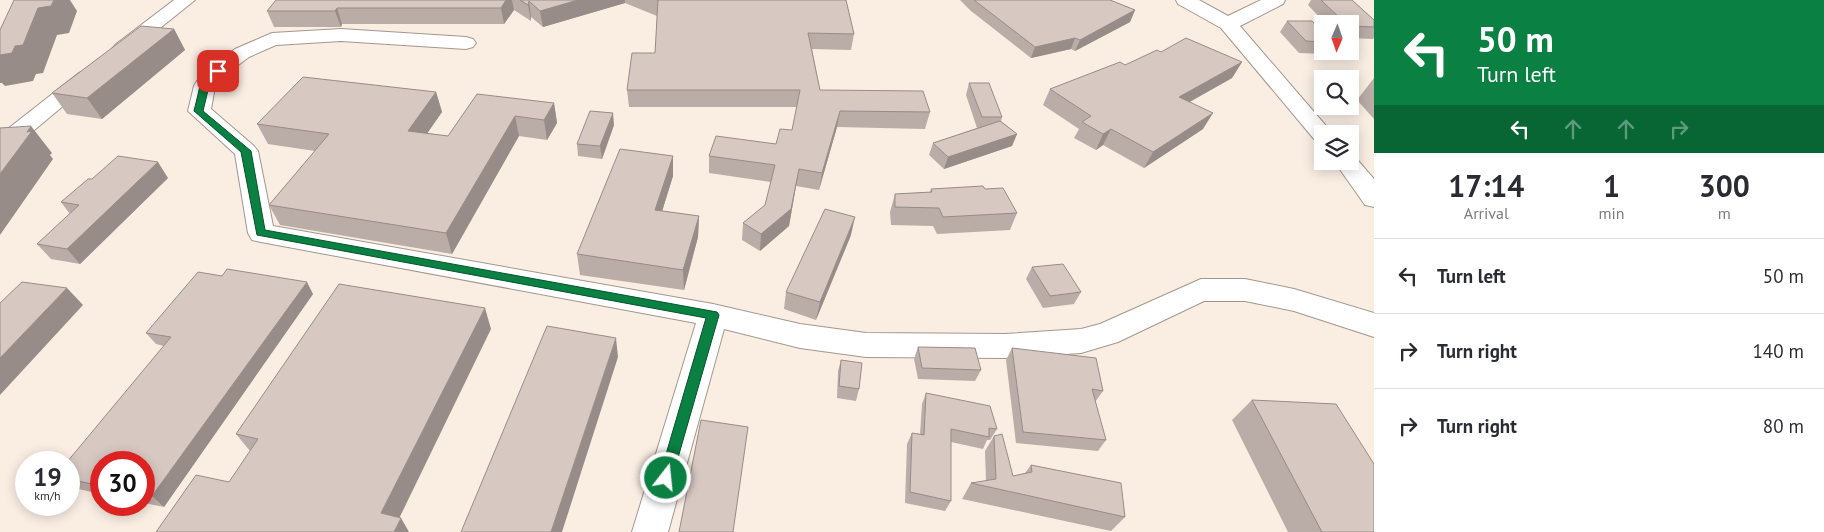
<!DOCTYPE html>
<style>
body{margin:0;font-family:"PT Sans",sans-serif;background:#f7f7f7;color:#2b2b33;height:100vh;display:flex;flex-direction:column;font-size:19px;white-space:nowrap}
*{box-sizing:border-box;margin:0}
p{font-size:16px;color:#7c7c81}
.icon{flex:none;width:28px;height:28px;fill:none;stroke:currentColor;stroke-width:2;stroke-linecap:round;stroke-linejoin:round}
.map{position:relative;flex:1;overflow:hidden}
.sheet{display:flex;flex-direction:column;background:#fff;width:450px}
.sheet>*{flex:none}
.top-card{background:#0b8043;color:#fff;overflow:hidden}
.needle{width:32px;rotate:182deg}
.controls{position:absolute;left:1314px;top:15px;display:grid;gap:10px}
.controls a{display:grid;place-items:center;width:45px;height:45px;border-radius:0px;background:#fff;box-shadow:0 2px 12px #0003;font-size:25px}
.speed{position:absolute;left:15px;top:451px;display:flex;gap:10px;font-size:25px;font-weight:700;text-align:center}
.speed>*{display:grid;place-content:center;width:65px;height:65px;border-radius:50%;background:#fff;box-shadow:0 2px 12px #0003;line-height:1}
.speed small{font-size:12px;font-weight:400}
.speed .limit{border:8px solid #d22;background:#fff;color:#111}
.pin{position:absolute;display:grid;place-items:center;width:42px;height:42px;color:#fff;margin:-21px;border-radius:10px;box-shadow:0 2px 8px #0006}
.me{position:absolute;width:55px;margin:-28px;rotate:16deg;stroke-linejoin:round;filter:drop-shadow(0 0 4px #0008)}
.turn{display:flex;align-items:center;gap:18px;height:105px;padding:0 20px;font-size:22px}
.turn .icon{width:65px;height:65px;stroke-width:2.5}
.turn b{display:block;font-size:35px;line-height:42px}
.lanes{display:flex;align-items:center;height:48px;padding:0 20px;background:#0003;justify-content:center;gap:25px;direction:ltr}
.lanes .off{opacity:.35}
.eta{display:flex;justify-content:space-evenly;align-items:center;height:85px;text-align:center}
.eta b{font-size:30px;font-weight:600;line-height:35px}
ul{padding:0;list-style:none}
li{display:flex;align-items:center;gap:15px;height:75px;padding:0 20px;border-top:1px solid #e1e1e2}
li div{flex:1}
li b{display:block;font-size:19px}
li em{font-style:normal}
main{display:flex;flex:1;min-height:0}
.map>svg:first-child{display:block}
</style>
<main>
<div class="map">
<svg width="1374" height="532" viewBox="0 0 1374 532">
<rect width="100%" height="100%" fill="#faeee3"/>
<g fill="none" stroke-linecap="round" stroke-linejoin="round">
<g stroke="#a3978d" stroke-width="2">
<path id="minor" d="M174,0H195L129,53L122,55L115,53L112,49L115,45Z
M1176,0H1199L1228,16L1261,0H1285L1283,4L1240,26L1333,134H1322V141L1314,139L1221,28L1178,4Z
M341,29L466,37L473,39L476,43L473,47L466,49L341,41L276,45L249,57L225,75L215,87L211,109L254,146L258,151L273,226L713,304L800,324L866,333L1005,334L1081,329L1100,324L1201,279H1245L1294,289L1374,313V337L1294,311L1245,301H1204L1118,342L1081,353L1005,358L866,357L800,348L724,329L668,532H632L696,323L261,242L252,240L248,233L235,154L188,111L194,86L197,81L211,67L235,49L272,33Z
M86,71L93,73L97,77L93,81L8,152L0,154V135L79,73Z
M1350,154L1354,156L1374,179V207L1365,205L1334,161H1350Z"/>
</g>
<use href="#minor" fill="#fff" fill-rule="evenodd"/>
</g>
<path fill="#baaca7" d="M276,0H846L854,34L851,50L812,49L820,90L930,112L925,129L837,127L819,190L796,186L789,226L760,251L742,240L743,223L765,205L771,182L709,173V156L776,144L792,130L797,107H629L627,90L655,53L657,16L625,3L543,27L531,17V21L514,10L504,24H342L341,27H274L267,11Z
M960,0H1110L1135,10L1130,22L1075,51L1071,49L1031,58L971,11Z
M1311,0H1352L1374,20V38L1373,39L1350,38V24H1326L1308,5Z
M1287,21L1322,32V51H1325L1324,54L1299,53L1280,32Z
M174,29L185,50L102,119L67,114L52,93Z
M1161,52L1242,62L1232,78L1190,102L1203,129L1144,168L1103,145L1096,150L1074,138L1079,129L1043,105L1050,89L1125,65Z
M1374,78V119L1357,100Z
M969,83L1002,117L1001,121L1017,134L1012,146L944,169L929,155L933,143L977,128L966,95Z
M436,92L442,112L427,133L448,136L554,103L557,123L547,140L519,136L452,254L280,225L269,205L315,151L268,144L257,124Z
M614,125L602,159L578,156L577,144Z
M673,156V176L662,211L699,216L698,237L684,290L580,275L577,254Z
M168,178L80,264L51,259L37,244L70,214L61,202L92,179Z
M931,189H985L1017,213L1010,230L937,234L933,226L891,225L890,212L895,194L930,192Z
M851,235L816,320L784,309L786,292Z
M1032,267L1081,292L1074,304L1043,308L1026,279Z
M313,294L164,507L144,503V462H101V494L69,487V462L164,346L156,344L146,333Z
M491,329L250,451L236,434Z
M918,347L981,370L975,381L918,379L914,359Z
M1012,348L1103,391L1095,402L1106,440L1098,451L1016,443L1006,360Z
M841,360L859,389L856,401L837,398L838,371Z
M926,393L997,429L990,440H987L983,449L951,442V501L945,511L905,503L907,444L912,433L920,434L922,404Z
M1252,400L1374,532H1288L1232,420Z
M994,436L1013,476L1025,473L1031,465L1125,517L1111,531L962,499L971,483L986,481L985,451Z"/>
<path fill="#978c88" d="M54,0H70L77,11L69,33L57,35L43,73L36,74L33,81L5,86L2,83H0V55L15,46L38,8Z
M506,0H512L514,10L504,24L501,8Z
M578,0H625V3L543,27L540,11Z
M529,1L531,17V21L528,5Z
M337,8L342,24L341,27L335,11Z
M1135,10L1130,22L1075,51L1080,40Z
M174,29L185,50L102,119L87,98Z
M1075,38L1071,49L1031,58L1035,47Z
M1242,62L1232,78L1171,112L1179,97Z
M436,92L442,112L415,151L408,131Z
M554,103L557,123L547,140L544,120Z
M840,111L837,127L819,190L822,173Z
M613,113L614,125L602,159L600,146Z
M1213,113L1203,129L1144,168L1153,152Z
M515,116L519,136L452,254L446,233Z
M31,126L52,153L50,155L53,159L0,235V174Z
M1111,129L1103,145L1096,150L1103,134Z
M1017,134L1012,146L944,169L948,157Z
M673,156V176L656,231L655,210Z
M158,162L168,178L80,264L67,249Z
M799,169L796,186L789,226L760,251L761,234Z
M699,216L698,237L684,290L683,270Z
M855,217L851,235L816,320L820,302Z
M307,282L313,294L164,507L152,496Z
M67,288L83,305L0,395V358Z
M485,308L491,329L393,531L381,513Z
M616,338L618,357L562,532H551Z
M401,518L409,532H394Z"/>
<path fill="#d8c8c2" stroke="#978c88" d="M14,0H54L51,6L38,8L23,45L15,46L12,53L0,55V30Z
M276,0H506L501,8H337L335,11H267Z
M520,0H578L540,11L529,1L528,5Z
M657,0H846L854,34L808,33L820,90L923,91L930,112L840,111L822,173L799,169L791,209L761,234L743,223L765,205L775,165L709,156L716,136L776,144L780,129L792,130L800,90H627L632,53H655L658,0Z
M974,0H1110L1135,10L1080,40L1075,38L1035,47Z
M1321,0H1352L1374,20V27L1350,26V24H1346Z
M1287,21H1312L1322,32V42L1306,41Z
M141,26L174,29L87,98L52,93Z
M1186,38L1242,62L1179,97L1213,113L1153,152L1111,129L1103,134L1082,122L1091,116L1050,89L1120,62L1125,65L1157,50L1161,52Z
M303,77L436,92L408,131L448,136L477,94L554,103L544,120L515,116L446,233L269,205L329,134L257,124Z
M969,83H989L1002,117H982Z
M590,111L613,113L600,146L577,144Z
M1000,121L1017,134L948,157L933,143Z
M31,126L27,132L32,131L0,174V128Z
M620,149L673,156L655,210L699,216L683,270L577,254Z
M118,156L158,162L67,249L37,244L79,205L61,202L88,179H92Z
M983,186L985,189L1003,188L1017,213L943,217L939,208L895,207V194L932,192L931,189Z
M825,209L855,217L820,302L786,292Z
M1063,264L1081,292L1050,296L1032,267Z
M227,269L307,282L152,496L144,495V462H101V486L69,479V462H67L171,337L146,333L198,272L222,276Z
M22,282L67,288L0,358V303Z
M339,284L485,308L381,513L401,518L394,532H156L196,475L229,482L258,439L236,434Z
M547,326L616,338L551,532H461Z
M918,347L975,348L981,370L922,368Z
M1012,348L1096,358L1103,391L1092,389L1106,440L1023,432Z
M841,360L862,363L859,389L839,386Z
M926,393L990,406L997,429L989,428V437L951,429V501L910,492L912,433L924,435Z
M1252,400L1336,404L1374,464V532H1322Z
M701,420L748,427L733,532H679Z
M1002,434L1013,476L1032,472L1031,465L1121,483L1125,517L971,483L996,479L994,436Z"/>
<path fill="#0b8043" stroke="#07532c" d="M218,68L222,71L209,86L203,111L251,151L265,230L717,312L719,315L671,482L666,484L661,482L659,478L706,318L257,235L241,152L194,111L200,86L215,69Z"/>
</svg>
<div class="controls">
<a><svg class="needle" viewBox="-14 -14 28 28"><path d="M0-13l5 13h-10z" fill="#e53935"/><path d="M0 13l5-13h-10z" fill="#7c7c81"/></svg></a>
<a><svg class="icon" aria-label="search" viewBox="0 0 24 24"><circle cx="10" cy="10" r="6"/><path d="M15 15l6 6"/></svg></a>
<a><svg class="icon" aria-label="layers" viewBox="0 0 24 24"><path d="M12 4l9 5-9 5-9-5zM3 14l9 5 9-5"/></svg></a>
</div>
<div class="speed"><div>19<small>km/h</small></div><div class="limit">30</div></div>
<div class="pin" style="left:218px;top:71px;background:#d93025"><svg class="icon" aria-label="arrive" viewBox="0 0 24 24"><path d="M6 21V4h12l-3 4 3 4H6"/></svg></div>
<svg class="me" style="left:666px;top:478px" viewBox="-20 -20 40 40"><circle r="17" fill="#0b8043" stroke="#fff" stroke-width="3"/><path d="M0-11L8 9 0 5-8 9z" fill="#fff"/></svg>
</div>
<section class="sheet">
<div class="top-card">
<div class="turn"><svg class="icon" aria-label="left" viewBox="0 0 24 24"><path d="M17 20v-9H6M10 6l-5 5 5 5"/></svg><div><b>50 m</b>Turn left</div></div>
<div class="lanes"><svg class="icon" aria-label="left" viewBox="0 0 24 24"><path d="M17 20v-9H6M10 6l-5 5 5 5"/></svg><svg class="icon off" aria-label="ahead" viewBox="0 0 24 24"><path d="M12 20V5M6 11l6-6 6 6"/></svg><svg class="icon off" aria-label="ahead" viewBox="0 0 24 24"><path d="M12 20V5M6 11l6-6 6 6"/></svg><svg class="icon off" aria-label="right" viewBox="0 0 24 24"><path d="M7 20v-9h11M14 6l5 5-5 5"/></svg></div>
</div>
<div class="eta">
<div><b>17:14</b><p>Arrival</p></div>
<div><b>1</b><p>min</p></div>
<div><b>300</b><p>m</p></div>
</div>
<ul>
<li><svg class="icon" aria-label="left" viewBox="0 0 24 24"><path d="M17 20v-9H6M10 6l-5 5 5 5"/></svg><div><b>Turn left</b></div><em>50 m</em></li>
<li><svg class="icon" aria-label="right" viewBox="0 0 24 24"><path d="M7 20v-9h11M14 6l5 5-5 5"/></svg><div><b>Turn right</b></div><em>140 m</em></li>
<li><svg class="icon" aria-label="right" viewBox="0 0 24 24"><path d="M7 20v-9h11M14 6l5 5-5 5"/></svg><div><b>Turn right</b></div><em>80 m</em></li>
</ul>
</section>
</main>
